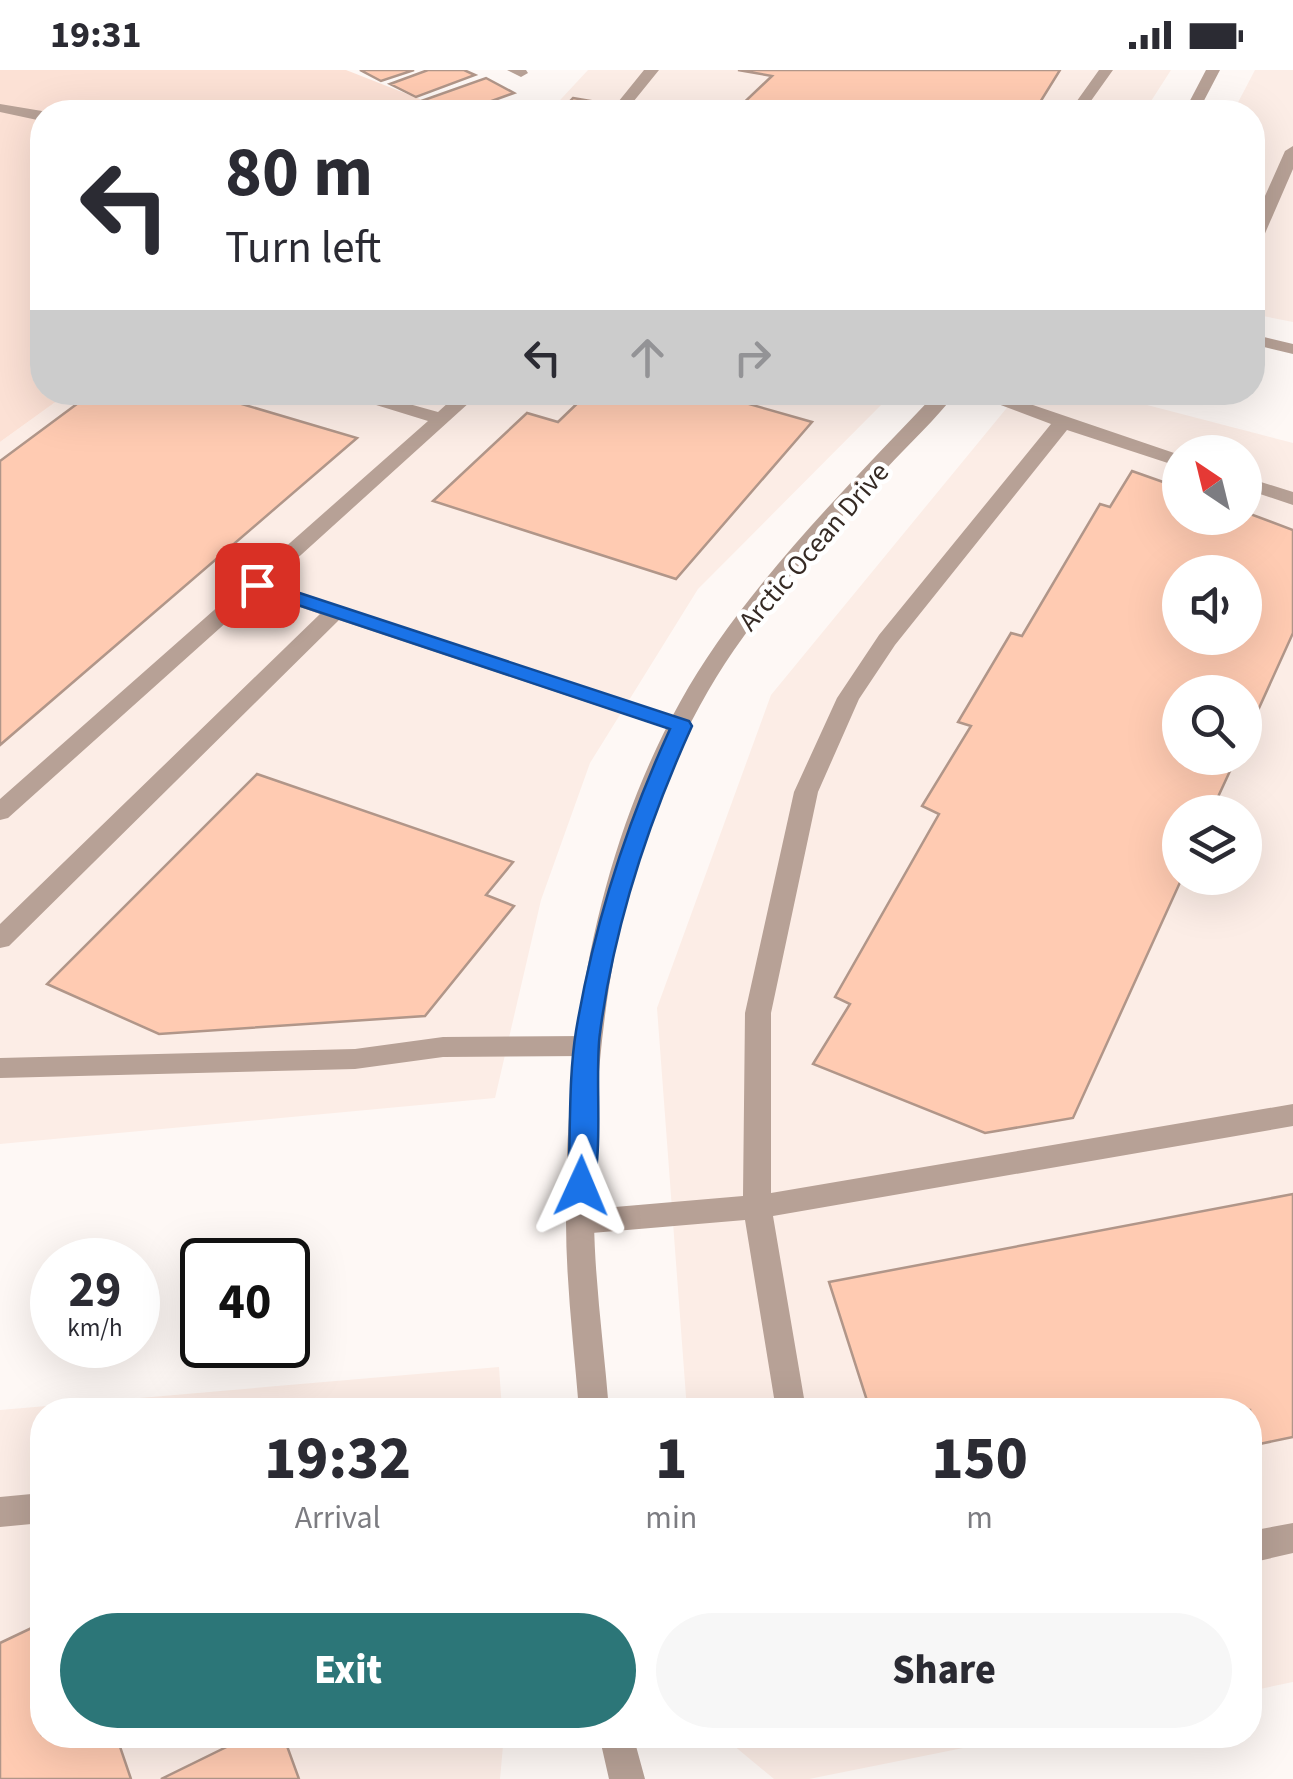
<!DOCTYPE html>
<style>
body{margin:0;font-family:"Source Sans 3",sans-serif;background:#f7f7f7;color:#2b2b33;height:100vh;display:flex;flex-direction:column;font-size:38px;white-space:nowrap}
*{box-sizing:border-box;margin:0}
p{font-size:32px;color:#7c7c81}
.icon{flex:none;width:55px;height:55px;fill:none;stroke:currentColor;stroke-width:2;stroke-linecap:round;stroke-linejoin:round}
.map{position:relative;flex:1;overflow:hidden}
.drawer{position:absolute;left:30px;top:1328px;width:1232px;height:350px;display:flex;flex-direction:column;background:#fff;border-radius:40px;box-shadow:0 10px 40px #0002}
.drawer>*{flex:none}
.top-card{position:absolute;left:30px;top:30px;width:1235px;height:305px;border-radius:40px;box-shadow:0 10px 40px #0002;background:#fff;color:#2b2b33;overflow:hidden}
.needle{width:65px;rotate:325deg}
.fabs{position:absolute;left:1162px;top:365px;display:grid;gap:20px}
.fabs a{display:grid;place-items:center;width:100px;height:100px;border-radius:50%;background:#fff;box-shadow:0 10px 40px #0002;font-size:50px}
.speed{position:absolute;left:30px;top:1168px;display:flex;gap:20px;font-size:50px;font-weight:700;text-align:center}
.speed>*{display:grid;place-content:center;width:130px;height:130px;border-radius:50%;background:#fff;box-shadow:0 10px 40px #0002;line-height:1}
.speed small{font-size:25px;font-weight:400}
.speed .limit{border:5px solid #111;border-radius:15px;background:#fff;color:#111}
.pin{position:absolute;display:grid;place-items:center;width:85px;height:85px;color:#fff;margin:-42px;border-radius:20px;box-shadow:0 5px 15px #0006}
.me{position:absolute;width:110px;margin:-55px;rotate:1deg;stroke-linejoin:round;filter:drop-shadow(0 0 8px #0008)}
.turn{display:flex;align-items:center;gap:35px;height:210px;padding:0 30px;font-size:45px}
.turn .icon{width:130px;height:130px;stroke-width:2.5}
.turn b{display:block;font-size:70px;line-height:85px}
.lanes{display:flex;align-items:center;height:95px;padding:0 30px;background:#0003;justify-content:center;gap:50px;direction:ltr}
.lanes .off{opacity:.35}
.eta{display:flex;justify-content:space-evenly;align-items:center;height:170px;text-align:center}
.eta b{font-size:60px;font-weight:800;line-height:70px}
.cta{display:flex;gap:20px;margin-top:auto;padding:20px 30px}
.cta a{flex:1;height:115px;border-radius:60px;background:#2c7678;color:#fff;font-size:40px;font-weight:800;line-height:115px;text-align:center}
.cta a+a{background:#f7f7f7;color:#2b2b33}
.status{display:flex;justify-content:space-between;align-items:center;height:70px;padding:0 50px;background:#fff;direction:ltr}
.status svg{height:28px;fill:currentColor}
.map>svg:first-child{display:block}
</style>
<div class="status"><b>19:31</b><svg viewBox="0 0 49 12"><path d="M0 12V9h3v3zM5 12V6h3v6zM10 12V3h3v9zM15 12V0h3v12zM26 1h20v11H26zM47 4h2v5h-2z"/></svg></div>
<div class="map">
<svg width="1293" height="1709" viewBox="0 0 1293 1709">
<rect width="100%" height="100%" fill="#fef8f5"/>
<path fill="#fcede6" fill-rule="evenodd" d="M588,0H1171L1144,42H549Z
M1255,0H1293V252L1253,244L1252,42H1233Z
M68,323H893L698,519L590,693L541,830L495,1028L0,1074V372Z
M1019,323H1101L1293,373V1612L1250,1621V1340H687L657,938L771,625ZM1180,382H1245V448H1180ZM1180,502H1245V568H1180ZM1180,622H1245V688H1180ZM1180,742H1245V808H1180Z
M499,1297L502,1340H42V1665H504L500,1709H0V1340Z
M721,1665H1028L809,1709H774Z"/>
<path fill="#fce1d5" d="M0,0H346L453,42H42V322L68,323L0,372Z"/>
<path fill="#ffcbb2" stroke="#b19689" stroke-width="2.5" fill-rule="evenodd" d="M360,0H414L381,11Z
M428,0H464L475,5L416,27L390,14Z
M738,0H1060L1034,42H734L772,6Z
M486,8L514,23L461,42H446L424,30Z
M573,28L597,32L588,42H560Z
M93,322H201L357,368L0,675V391Z
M589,322H707L812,352L676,509L433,431L527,343L558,352Z
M1132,401L1180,418V448H1245V442L1293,460V563L1245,669V622H1180V688H1236L1211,742H1180L1182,808L1073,1048L985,1063L813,994L850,934L835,927L939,744L922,736L971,656L958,652L1011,563L1022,566L1100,434L1110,437ZM1180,502H1245V568H1180Z
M257,704L513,792L486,825L514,836L425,946L159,964L47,914Z
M1293,1124V1367L1250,1376V1340H870L829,1212Z
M42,1553V1665H116L131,1709H0V1573Z
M251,1665H283L299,1709H161Z"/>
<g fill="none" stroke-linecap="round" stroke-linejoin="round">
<path fill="#b7a196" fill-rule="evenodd" d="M644,0H659L625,42H610Z
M1099,0H1113L1083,42H1069Z
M0,34L42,41L46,42H42V51L0,42Z
M1293,76V99L1260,175L1252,180V155L1285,81Z
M1252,264L1293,274V284L1252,274Z
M334,322H366L438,342L460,322H481L270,513L690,651L693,656L682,663L674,661L339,550L9,876L0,878V854L320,544L259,523L8,748L0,750V729L428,351Z
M908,322H939L951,329L942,335Z
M966,322H995L1180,385V397L1067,360L895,575L859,629L818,722L771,943V1123L1293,1034V1056L773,1146L806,1340H776L745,1150L580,1164L570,1160L566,1152L570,1144L580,1140L743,1126L745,943L794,722L837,628L879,565L1051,354Z
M1245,407L1293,422V435L1245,419Z
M587,966L596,969L600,976L596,983L587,986L443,987L355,999L0,1008V988L355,979L443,967Z
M42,1423V1453L0,1457V1427Z
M1293,1453V1483L1250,1493V1461Z"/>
<path fill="#b7a196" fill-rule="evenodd" d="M507,0H526L528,3L521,7Z"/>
<path fill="#b7a196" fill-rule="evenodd" d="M1206,0H1220L1198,42H1184Z
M937,322H957C935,350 909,374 885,400C831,457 779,515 734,580C622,743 591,957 594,1151C595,1215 604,1277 609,1340H579C574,1277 566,1214 566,1151C565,952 601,739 717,573C781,482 860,403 937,322Z
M599,1665H633L645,1709H609Z"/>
</g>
<path fill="#1a73e8" stroke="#114b97" stroke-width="2.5" d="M257,509L689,651L692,656C647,755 614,855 600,963C594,1002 605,1092 590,1123H572L568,1116C571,1065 568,1011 576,961C594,854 625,757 670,659L250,519L248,515Z"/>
<g text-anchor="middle" stroke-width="9" stroke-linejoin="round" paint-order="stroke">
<g font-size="28" fill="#362b25" stroke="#fff">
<text transform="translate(813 476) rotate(-49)" y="10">Arctic Ocean Drive</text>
</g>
</g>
</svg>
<div class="fabs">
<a><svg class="needle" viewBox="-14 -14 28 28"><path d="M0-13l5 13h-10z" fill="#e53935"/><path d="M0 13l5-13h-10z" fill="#7c7c81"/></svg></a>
<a><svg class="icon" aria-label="sound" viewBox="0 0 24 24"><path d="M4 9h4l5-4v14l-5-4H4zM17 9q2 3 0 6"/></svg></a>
<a><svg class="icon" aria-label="search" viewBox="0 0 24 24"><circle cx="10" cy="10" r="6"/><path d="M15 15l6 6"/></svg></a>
<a><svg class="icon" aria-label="layers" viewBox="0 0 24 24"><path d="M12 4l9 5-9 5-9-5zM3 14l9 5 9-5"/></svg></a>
</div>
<div class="speed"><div>29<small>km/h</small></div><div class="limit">40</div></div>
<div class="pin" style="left:257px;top:515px;background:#d93025"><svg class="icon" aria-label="arrive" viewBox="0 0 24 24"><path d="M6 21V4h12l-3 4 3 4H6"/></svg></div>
<svg class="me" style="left:581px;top:1116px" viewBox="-20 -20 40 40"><path d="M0-17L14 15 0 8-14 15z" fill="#1a73e8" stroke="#fff" stroke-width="4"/></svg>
<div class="top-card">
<div class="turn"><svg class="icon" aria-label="left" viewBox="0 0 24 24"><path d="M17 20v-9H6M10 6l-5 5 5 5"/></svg><div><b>80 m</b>Turn left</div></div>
<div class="lanes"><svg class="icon" aria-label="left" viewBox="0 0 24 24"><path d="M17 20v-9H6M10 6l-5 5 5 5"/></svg><svg class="icon off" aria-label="ahead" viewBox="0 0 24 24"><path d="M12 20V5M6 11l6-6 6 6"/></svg><svg class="icon off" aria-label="right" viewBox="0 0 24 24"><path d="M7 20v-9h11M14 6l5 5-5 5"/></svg></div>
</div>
<section class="drawer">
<div class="eta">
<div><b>19:32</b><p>Arrival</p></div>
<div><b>1</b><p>min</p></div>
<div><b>150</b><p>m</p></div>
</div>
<div class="cta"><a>Exit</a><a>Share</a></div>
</section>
</div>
